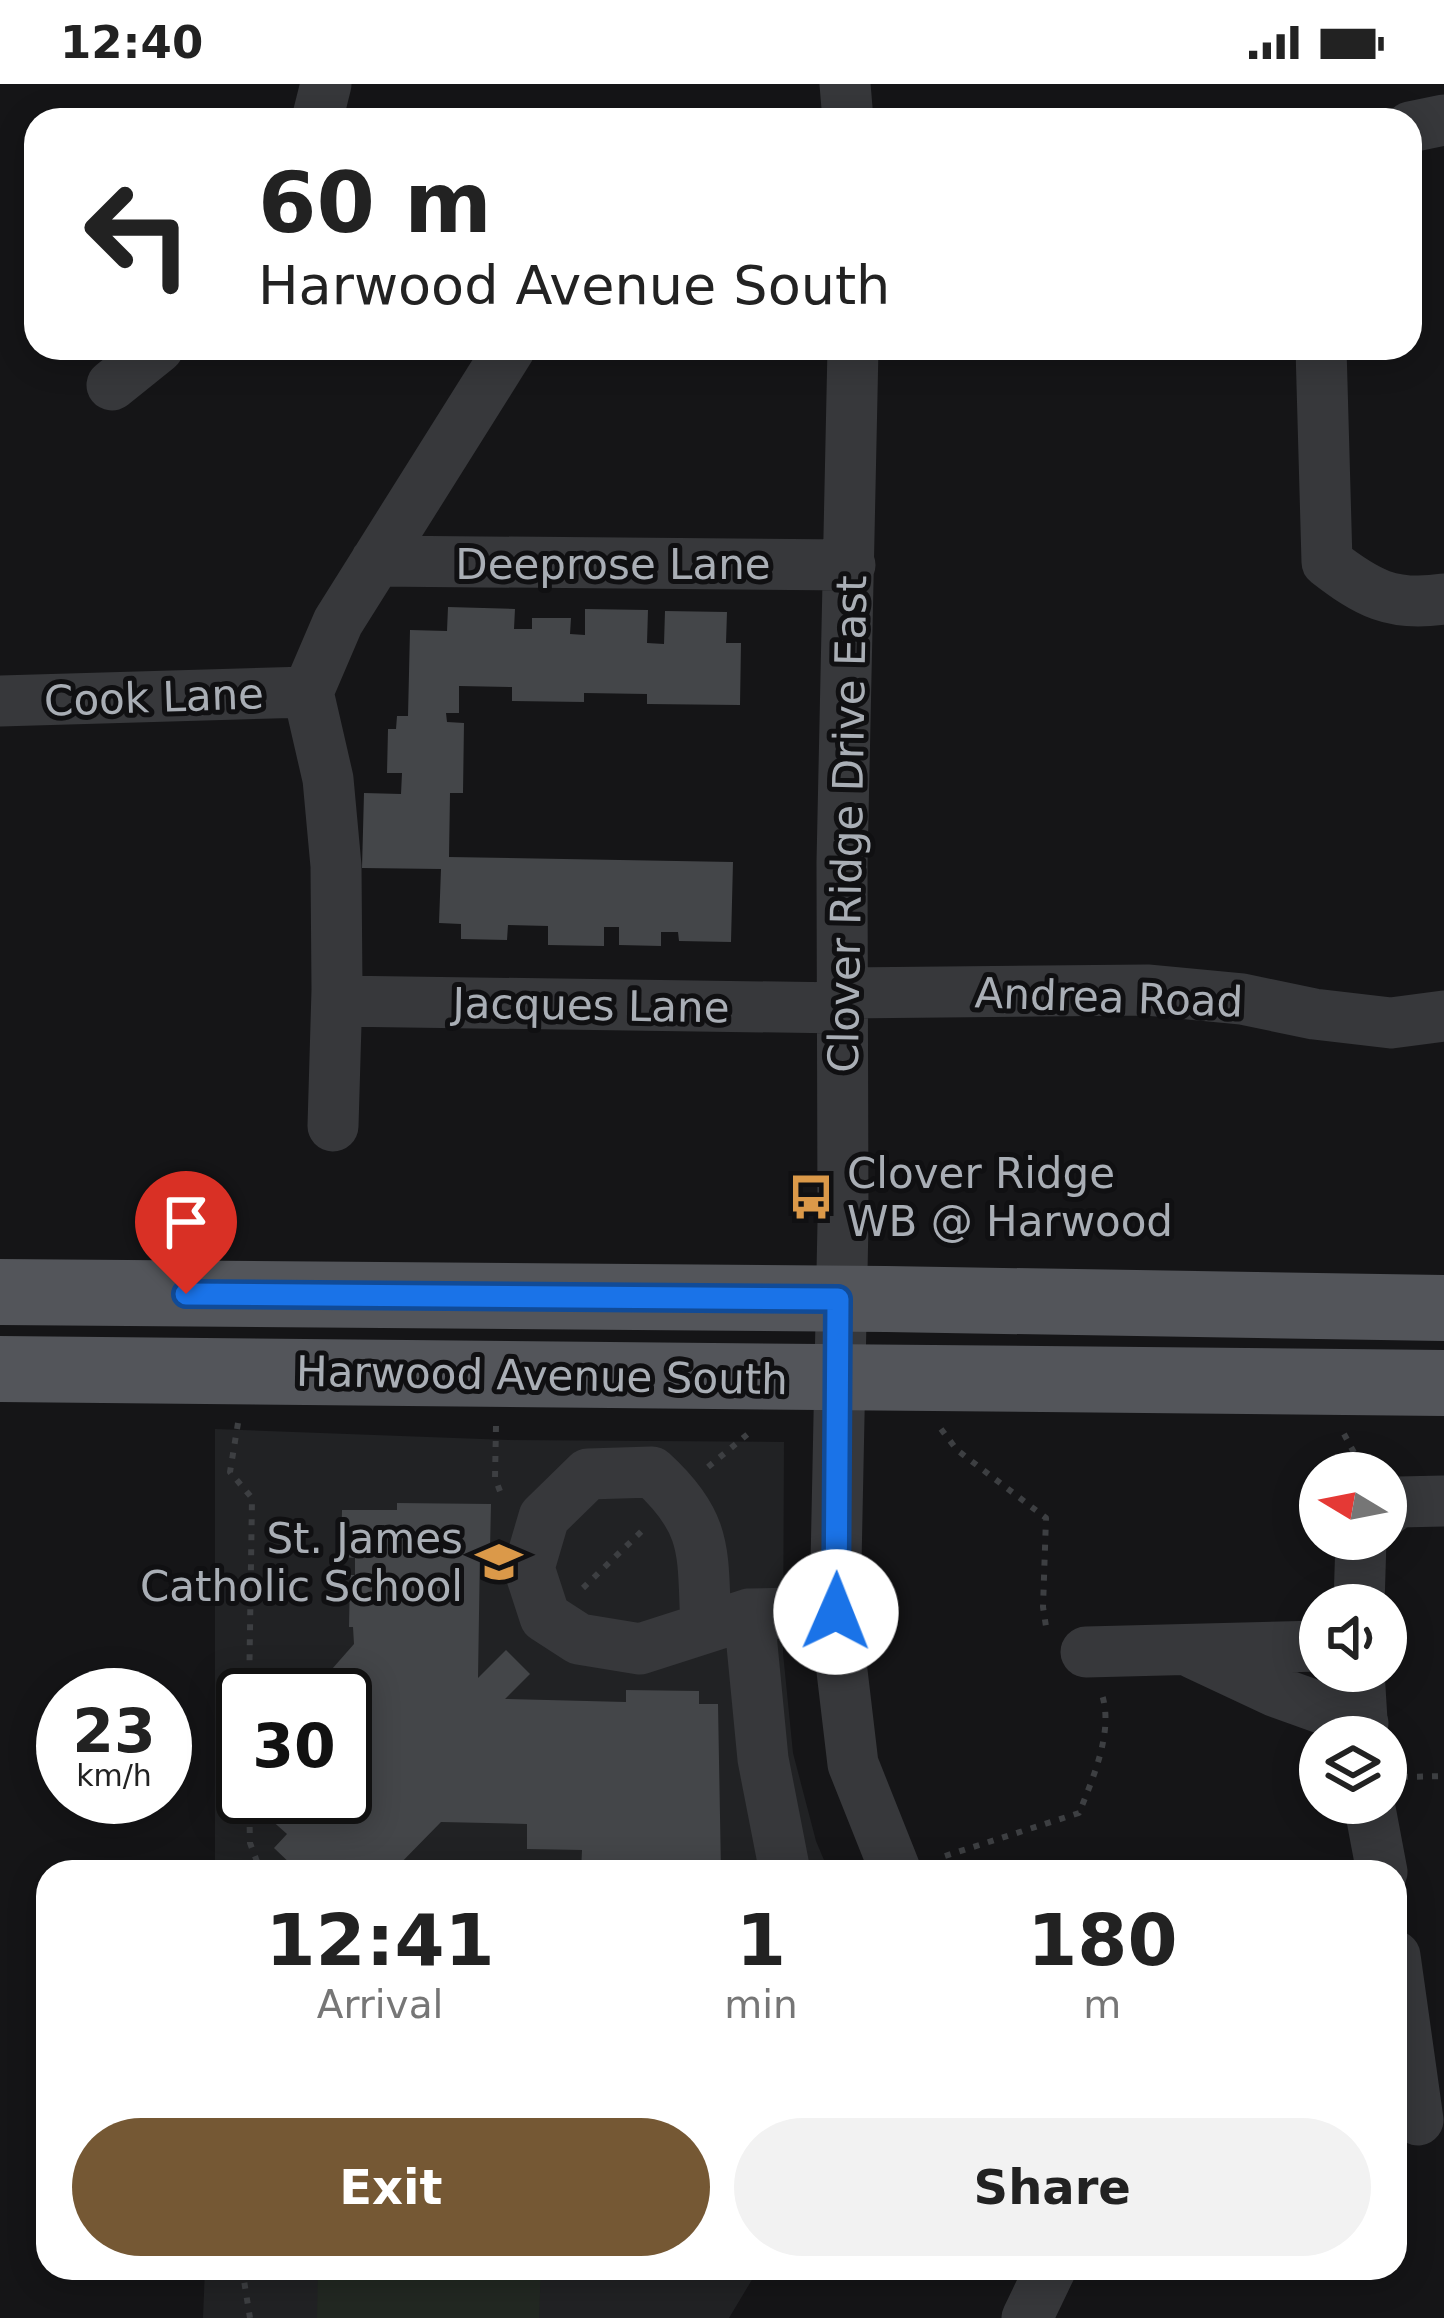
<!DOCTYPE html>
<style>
body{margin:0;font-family:"DejaVu Sans",sans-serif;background:#f2f2f2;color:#222;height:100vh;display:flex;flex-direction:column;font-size:45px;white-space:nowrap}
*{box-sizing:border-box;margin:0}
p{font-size:39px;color:#767676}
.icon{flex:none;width:66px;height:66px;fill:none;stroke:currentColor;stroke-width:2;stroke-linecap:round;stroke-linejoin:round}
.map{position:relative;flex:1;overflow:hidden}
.sheet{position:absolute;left:36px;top:1776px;width:1371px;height:420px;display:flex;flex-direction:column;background:#fff;border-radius:36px;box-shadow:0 6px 30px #0003}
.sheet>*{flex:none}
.guide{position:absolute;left:24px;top:24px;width:1398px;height:252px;border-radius:36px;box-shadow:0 6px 30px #0003;background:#fff;color:#222;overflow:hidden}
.needle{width:78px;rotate:280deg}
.buttons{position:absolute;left:1299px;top:1368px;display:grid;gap:24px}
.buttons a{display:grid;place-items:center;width:108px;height:108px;border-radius:50%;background:#fff;box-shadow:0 6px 30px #0003;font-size:60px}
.speed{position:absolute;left:36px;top:1584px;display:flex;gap:24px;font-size:60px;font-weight:700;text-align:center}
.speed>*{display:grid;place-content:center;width:156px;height:156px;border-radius:50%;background:#fff;box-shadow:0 6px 30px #0003;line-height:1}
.speed small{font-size:30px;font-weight:400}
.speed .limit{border:6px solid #111;border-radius:18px;background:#fff;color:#111}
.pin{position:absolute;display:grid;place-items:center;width:102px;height:102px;color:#fff;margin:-123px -51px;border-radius:50% 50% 50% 0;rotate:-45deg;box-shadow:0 0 12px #0007}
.pin .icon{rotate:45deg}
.me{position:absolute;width:132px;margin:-66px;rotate:1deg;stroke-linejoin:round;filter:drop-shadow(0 0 9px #0008)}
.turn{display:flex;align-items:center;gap:42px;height:252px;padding:0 36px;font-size:54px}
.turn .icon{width:156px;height:156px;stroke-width:2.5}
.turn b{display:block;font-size:84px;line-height:102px}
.eta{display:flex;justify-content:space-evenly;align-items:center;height:204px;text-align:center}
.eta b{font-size:72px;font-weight:800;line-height:84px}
.primary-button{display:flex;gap:24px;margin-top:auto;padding:24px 36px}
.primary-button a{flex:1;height:138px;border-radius:72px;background:#755834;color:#fff;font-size:48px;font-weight:800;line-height:138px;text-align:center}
.primary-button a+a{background:#f2f2f2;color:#222}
.status{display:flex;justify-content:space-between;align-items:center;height:84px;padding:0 60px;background:#fff;direction:ltr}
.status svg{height:33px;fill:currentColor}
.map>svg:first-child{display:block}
</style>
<div class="status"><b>12:40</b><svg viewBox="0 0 49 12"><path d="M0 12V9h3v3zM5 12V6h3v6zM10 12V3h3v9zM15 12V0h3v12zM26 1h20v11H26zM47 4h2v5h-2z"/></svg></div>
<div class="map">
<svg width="1444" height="2234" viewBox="0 0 1444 2234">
<rect width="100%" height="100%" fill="#151517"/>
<path fill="#212224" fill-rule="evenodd" d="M215,1345L509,1356L784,1358L783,1569L793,1669L816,1757L829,1788H215ZM243,1611H345V1713H243Z
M205,2184H759L729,2234H203Z"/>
<path fill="#222822" d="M318,2184H541L539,2234H317Z"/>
<path fill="#444649" d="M448,523L515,525L514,545H532V534H571L570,550L585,551V525L648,526L647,559L664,560L665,527L727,528L726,559H741L740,621L647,620V610L584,609V618L512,617V603L459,602V629H446L447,638L464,639L463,709H450L449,773L733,778L731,858L679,857L678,848H661V862L619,861V843H604V862L548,861V842L508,841L507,856L461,855V840L439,839L441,785L362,784L364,709L401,710L402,689H387L388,645H396L397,632H408L410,546L447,547Z
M397,1419L491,1420L490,1466H480L478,1594L506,1566L530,1590L505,1615L626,1618V1606L699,1607V1620H718L721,1788H581L582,1766L527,1765V1740L441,1738L392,1788H292L295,1784L274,1764L287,1750L269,1734L281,1720L276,1716L345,1713V1659L358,1646L345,1632V1611H324L325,1593L354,1560L353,1543H349L350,1491H355V1474L341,1473L342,1426H397Z"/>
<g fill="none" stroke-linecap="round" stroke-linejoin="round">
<path stroke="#3d3f42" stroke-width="6" stroke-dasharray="6 9" stroke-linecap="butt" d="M238,1339L230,1388L252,1414L249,1611
M496,1342L495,1394L503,1415
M941,1345L957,1366L1046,1434L1043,1523L1047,1549
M1344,1350L1365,1389
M708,1383L749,1349
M583,1504L647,1442
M1402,1693L1444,1692
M249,1713L250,1759L261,1788
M945,1772L1079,1729C1093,1694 1115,1645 1101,1608
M242,2184L250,2234"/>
<path stroke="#37383b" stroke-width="51" d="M845,0L848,36
M317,36L326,0
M1410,43L1444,36
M853,264L842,779L843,1139L835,1528L853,1680L896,1788
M1321,264L1327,478C1367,509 1392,523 1444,515
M112,301L158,264
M376,477L850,481
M0,617L308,608
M844,909L1147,906L1242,915L1314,930L1391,939L1444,932
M337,917L844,924
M333,1042L337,906L336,782L328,695L308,608L338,538L510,264
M1386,1427L1399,1418L1444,1417
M1359,1521L1361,1455
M749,1530L763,1675L785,1788
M706,1543C702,1470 710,1441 652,1388L588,1390L544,1433L529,1484L545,1533L579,1555L640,1565L749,1530L835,1528
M1086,1568L1320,1562
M1195,1570L1274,1607L1363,1639
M1359,1587L1363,1653
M1369,1719L1382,1788
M1395,1872L1418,2036
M1027,2234L1051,2184"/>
<path stroke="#53555a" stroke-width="66" d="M0,1208L886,1215L1444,1224
M0,1285L1444,1299"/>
</g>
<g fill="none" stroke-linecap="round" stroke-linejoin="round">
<g stroke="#114b97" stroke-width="30">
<path id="route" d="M186,1210L838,1215L836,1528"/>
</g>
<use href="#route" stroke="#1a73e8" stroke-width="21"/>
</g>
<defs>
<g id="bus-bare" transform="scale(3.6)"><path d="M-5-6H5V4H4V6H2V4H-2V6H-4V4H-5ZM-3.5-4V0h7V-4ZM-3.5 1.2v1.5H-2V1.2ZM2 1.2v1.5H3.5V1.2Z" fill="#db9949" stroke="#101012" stroke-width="2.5" paint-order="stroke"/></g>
<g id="school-bare" transform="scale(3.6)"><path d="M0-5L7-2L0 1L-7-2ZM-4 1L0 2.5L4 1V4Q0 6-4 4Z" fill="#db9949" stroke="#101012" stroke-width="2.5" paint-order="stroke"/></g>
</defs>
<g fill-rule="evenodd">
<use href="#bus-bare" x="811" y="1113"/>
<use href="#school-bare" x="499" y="1478"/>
</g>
<g text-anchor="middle" stroke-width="10" stroke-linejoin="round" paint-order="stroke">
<g font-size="42" fill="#a9aeb5" stroke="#101012">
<text x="613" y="495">Deeprose Lane</text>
<text transform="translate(154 613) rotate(-2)" y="15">Cook Lane</text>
<text transform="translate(847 740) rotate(-89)" y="15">Clover Ridge Drive East</text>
<text transform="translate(1109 913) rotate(2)" y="15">Andrea Road</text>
<text transform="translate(591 921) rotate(1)" y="15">Jacques Lane</text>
<text transform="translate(542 1291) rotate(1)" y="15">Harwood Avenue South</text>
</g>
<g font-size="42" fill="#a9aeb5" stroke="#101012" text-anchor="start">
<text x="847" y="1104">Clover Ridge<tspan x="847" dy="48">WB @ Harwood</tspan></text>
<text x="463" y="1469" text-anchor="end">St. James<tspan x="463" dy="48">Catholic School</tspan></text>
</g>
</g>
</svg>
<div class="buttons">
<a><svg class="needle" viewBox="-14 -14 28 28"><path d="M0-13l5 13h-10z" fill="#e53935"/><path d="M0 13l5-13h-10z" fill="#767676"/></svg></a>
<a><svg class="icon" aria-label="sound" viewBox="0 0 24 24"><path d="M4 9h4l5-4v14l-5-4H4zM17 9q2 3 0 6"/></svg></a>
<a><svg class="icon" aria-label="layers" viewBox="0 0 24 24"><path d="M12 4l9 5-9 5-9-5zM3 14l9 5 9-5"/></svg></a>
</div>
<div class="speed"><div>23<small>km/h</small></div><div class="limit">30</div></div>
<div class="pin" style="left:186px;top:1210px;background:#d93025"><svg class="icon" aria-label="arrive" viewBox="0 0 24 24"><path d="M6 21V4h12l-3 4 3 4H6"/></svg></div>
<svg class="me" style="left:836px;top:1528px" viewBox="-20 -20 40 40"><circle r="19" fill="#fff"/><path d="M0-13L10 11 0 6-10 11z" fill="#1a73e8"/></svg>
<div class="guide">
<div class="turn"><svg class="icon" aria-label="left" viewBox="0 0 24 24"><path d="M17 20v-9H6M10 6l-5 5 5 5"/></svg><div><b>60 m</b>Harwood Avenue South</div></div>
</div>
<section class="sheet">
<div class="eta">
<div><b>12:41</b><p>Arrival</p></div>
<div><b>1</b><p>min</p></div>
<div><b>180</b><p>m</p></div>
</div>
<div class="primary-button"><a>Exit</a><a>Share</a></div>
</section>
</div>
